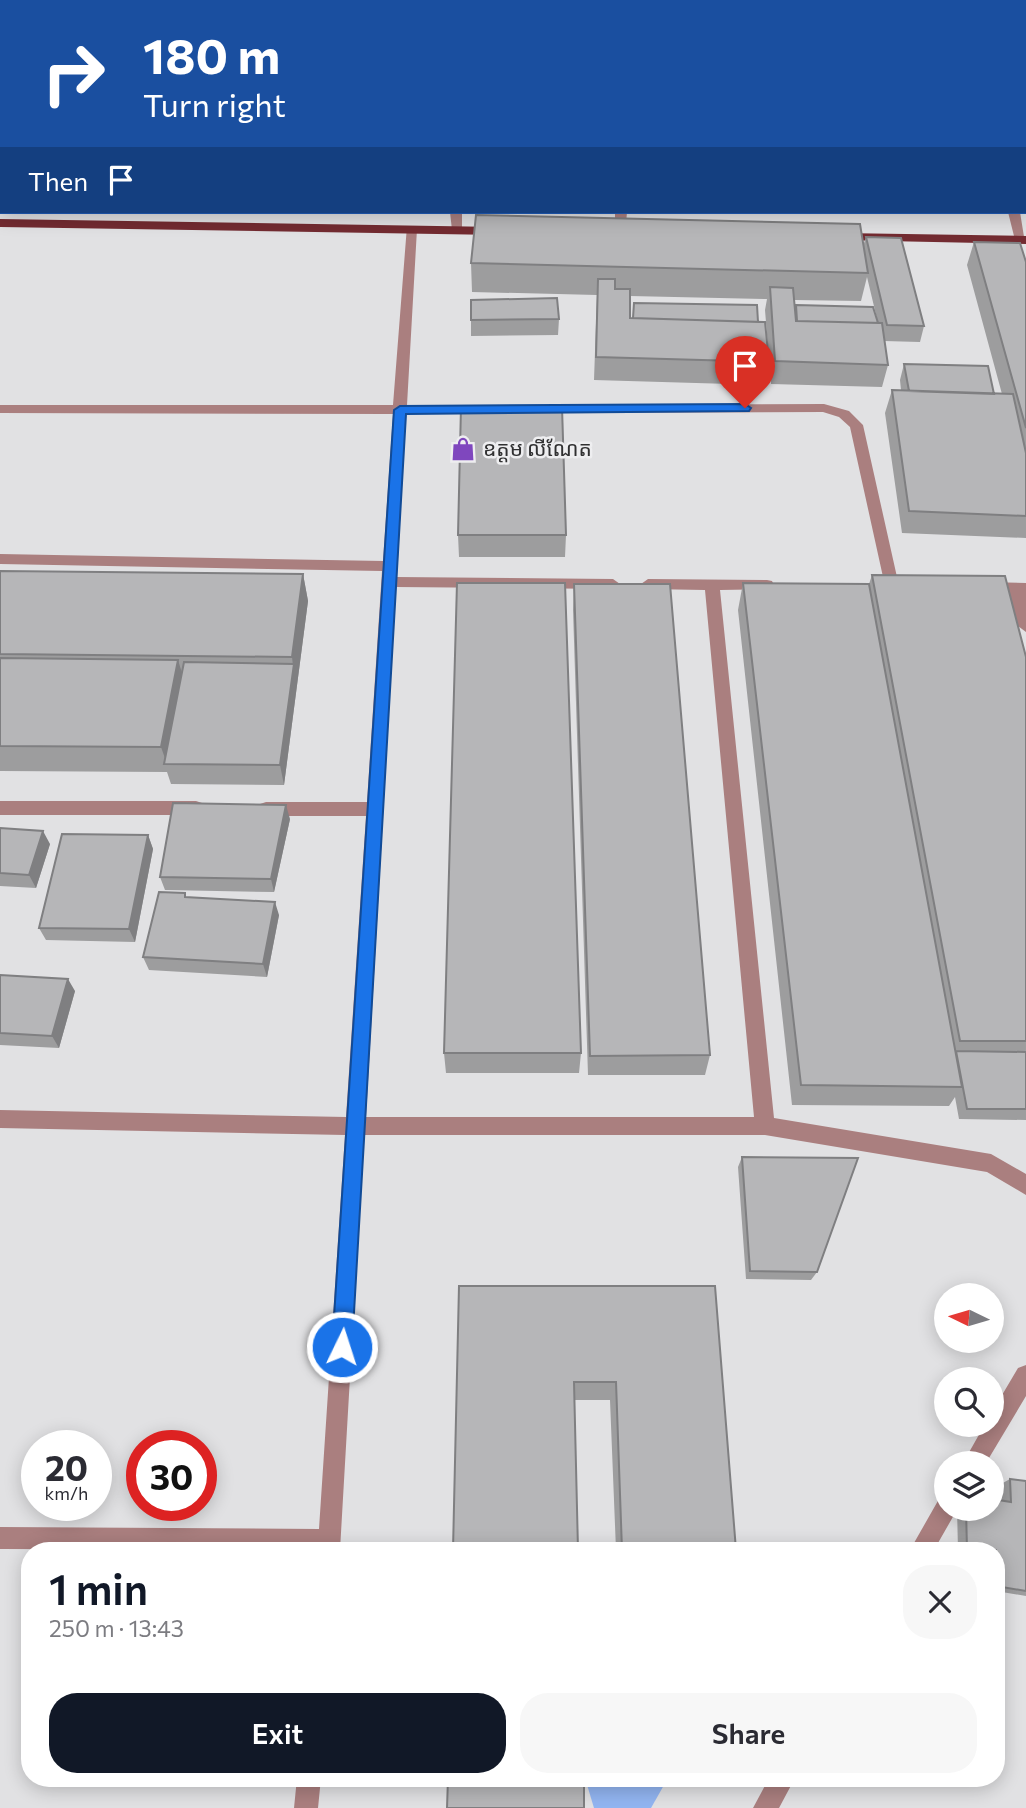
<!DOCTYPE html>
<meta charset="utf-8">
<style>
body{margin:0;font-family:Commissioner,"Noto Sans Khmer",sans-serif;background:#f7f7f7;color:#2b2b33;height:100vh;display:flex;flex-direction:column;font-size:26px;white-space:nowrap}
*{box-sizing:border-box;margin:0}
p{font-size:23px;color:#7c7c81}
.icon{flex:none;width:38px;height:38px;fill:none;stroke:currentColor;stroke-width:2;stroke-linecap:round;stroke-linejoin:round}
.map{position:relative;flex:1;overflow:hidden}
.details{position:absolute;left:21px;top:1542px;width:984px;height:245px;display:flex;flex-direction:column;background:#fff;border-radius:28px;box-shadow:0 4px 18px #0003}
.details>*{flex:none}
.top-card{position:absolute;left:0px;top:0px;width:1027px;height:214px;box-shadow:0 4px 18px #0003;background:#1a4fa0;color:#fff;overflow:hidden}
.needle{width:46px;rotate:275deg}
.fabs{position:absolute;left:934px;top:1283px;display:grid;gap:14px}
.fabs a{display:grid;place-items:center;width:70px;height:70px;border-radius:50%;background:#fff;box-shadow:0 4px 18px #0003;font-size:35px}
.speed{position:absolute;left:21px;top:1430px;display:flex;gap:14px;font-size:35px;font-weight:700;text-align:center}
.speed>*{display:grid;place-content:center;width:91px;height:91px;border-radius:50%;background:#fff;box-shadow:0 4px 18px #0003;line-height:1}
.speed small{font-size:18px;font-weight:400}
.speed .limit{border:10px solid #d22;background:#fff;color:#111}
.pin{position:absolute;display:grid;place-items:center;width:60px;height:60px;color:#fff;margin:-72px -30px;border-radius:50% 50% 50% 0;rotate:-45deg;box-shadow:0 0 7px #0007}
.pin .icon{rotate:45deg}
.me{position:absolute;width:77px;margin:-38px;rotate:4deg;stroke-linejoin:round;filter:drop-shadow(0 0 5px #0008)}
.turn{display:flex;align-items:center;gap:24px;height:147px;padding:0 28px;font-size:32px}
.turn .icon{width:91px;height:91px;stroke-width:2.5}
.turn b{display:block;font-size:49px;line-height:60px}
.then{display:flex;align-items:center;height:66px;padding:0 28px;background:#0003;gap:14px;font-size:26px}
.round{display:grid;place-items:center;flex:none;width:74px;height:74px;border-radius:28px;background:#f7f7f7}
.overview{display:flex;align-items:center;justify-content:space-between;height:119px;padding:0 28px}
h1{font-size:42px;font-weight:600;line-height:52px;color:#111827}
.action{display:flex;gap:14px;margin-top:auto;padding:14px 28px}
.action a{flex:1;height:80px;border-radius:28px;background:#111827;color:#fff;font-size:28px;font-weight:600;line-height:80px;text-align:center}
.action a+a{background:#f7f7f7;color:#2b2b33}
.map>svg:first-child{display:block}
</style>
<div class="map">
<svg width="1026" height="1808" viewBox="0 0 1026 1808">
<rect width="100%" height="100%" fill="#e1e1e3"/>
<path fill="#92b5f1" d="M585,1778H668L651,1808H594Z"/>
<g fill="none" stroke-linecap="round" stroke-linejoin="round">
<path fill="#aa7f7f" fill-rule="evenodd" d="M428,0H438V2H428Z
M631,0H641L642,2H632Z
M450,212H462V233L452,230Z
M615,212H627L625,236L615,233Z
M1008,212H1020L1025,243L1015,240Z
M407,226L417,229L407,405L484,406L491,410L484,414H406L397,577L613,579L620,584L613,589L396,587L366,1117H754L705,590L648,589L641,584L648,579L767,580L772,581L774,585L772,589L720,590L774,1118L991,1154L1026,1174V1195L987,1172L765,1135H364L340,1550L0,1549V1527L319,1529L345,1135L0,1128V1110L346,1117L366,816H266L260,814L258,809L260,804L266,802H367L382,571L0,564V554L383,561L393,414L0,413V405H393Z
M824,404L849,411L863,425L899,586L897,590H887L885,586L850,427L839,417L823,412L540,413L533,409L540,405Z
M984,582L1026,583V632L1018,626L1009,593L979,591L977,587L979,583Z
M0,801H196L202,803L204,808L202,813L196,815H0Z
M1026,1365V1396L986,1463H963L985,1424H992V1412L1018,1368Z
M947,1496V1508H958L934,1550H910L939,1499Z
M297,1778H321L318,1808H294Z
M769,1778H795L779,1808H753Z"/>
<path fill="#732b31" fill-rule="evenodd" d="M0,219L498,227L504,231L498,235L0,227Z
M841,233L1026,236V244L837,240L835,237Z"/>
</g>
<path fill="#9d9d9e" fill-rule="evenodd" d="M0,0H380V2H2V37H0Z
M0,58H2V172L0,171Z
M944,212H995L994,213Z
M866,237L924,326L920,342L884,341L888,365L882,387L771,384L765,310L767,299L630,296V318L758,322L769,362L764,385L594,380L597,295L472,292L471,263L863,246ZM867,277L878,323L796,305L795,311L794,300L861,301Z
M974,242L1026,262V538L902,533L885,413L892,390H901L900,380L904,364L994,394H1002L967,265Z
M471,300L559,319L558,335L471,336Z
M458,535H566L565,557H459Z
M0,571L303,574L308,601L284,785L171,784L167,772L0,771Z
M872,575L1026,657V1120L959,1119L955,1097L949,1106L792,1105L738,610L743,583L869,584Z
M574,584L710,1055L705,1075H588L573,610Z
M290,819L274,892L165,890L160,877Z
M0,828L50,844L36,888L0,886Z
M148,835L153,849L135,942L46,940L39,928Z
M186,897L279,915L267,977L149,970L143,957Z
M0,975L75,991L59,1048L0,1045Z
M444,1053H581L579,1073H446Z
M742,1157L817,1272L811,1280L746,1279L738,1167Z
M459,1286H715L736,1550H616L610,1400H575Z
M1010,1479L1026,1481V1596L996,1591V1550H958L957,1508H992L1001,1501V1484Z"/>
<path fill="#7f7f81" d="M83,0H96L97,2H82Z
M303,574L308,601L284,785L280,765L293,666L292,657Z
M178,660L186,686L167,764L161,747Z
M286,805L290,819L274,892L271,879Z
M43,831L50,844L36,888L29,875Z
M148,835L153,849L135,942L129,929Z
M275,902L279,915L267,977L263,964Z
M68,979L75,991L59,1048L52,1036Z"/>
<path fill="#b6b6b8" stroke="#7f7f81" stroke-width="2" d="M0,0H83L82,2H2V15H0Z
M95,0H376V2H94Z
M486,0H552V2H486Z
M564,0H630V2H565Z
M0,58H2V100H0Z
M0,103L2,104V149H0Z
M476,215L860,224L868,273L471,263Z
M866,237L901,238L924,326L887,325Z
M974,242L1020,243L1026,262V428Z
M598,279H615V289H630V318L765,322L769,362L596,357Z
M770,287L793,288L796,321L882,323L888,365L775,361Z
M557,298L559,319L471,320V300Z
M634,303L757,305L758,322L633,318Z
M796,305L873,307L878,323L797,321Z
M904,364L988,366L994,394L909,391Z
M892,390L1013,394L1026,453V516L909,511Z
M461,407H562L566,535H458Z
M0,571L303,574L292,657L0,654Z
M872,575L1005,576L1026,657V1041H960Z
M457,583H565L581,1053H444Z
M743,583L869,584L962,1087L801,1085Z
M574,584H670L710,1055L590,1056Z
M0,658L178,660L161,747L0,746Z
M184,662L294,664L280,765L164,764Z
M173,803L286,805L271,879L160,877Z
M0,828L43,831L29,875L0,873Z
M62,834L148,835L129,929L39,928Z
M159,892L185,893V897L275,902L263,964L143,957Z
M0,975L68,979L52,1036L0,1033Z
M956,1051L1026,1052V1109H967Z
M742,1157L858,1158L817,1272L750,1271Z
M459,1286H715L736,1550H622L616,1382H574L578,1550H453Z
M1010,1479L1026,1481V1591L996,1586V1550H967L966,1508H992V1499L1011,1502Z
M448,1778H584V1808H447Z"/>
<path fill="#1a73e8" stroke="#114b97" stroke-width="2" d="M745,404L751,408L749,411L406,414L352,1347L349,1353L342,1356L335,1353L332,1347L394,410L400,406Z"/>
<defs>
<g id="shop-bare" transform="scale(1.89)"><path d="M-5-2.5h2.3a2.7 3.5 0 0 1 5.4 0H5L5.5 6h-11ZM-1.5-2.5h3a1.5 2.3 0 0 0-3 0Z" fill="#7f47be" stroke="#eeeef0" stroke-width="2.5" paint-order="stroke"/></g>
</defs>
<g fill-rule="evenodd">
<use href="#shop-bare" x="463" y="449"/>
</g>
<g text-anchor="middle" stroke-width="5" stroke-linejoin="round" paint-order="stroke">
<g font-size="21" fill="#303031" stroke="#eeeef0" text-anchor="start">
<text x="483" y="456">ឧត្តម លីណែត</text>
</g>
</g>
</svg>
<div class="fabs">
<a><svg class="needle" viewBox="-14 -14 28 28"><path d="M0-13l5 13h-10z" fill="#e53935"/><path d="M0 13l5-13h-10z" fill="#7c7c81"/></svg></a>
<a><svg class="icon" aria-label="search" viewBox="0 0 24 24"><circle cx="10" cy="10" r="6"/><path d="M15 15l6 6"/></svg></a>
<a><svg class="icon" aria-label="layers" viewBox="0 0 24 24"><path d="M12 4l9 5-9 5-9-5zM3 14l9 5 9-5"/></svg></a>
</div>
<div class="speed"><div>20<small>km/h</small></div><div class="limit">30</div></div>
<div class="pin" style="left:745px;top:408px;background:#d93025"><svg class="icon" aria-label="arrive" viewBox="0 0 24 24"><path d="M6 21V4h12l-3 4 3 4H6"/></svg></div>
<svg class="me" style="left:342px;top:1347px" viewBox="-20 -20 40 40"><circle r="17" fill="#1a73e8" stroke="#fff" stroke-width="3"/><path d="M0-11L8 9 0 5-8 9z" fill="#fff"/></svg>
<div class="top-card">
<div class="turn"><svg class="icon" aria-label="right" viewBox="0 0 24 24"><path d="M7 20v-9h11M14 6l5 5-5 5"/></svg><div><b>180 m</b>Turn right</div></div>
<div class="then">Then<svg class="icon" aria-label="arrive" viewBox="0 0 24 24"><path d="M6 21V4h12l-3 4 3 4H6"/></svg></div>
</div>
<section class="details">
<div class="overview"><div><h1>1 min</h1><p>250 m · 13:43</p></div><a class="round"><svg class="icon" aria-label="close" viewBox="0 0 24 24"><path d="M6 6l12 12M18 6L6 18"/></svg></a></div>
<div class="action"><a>Exit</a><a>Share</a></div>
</section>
</div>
